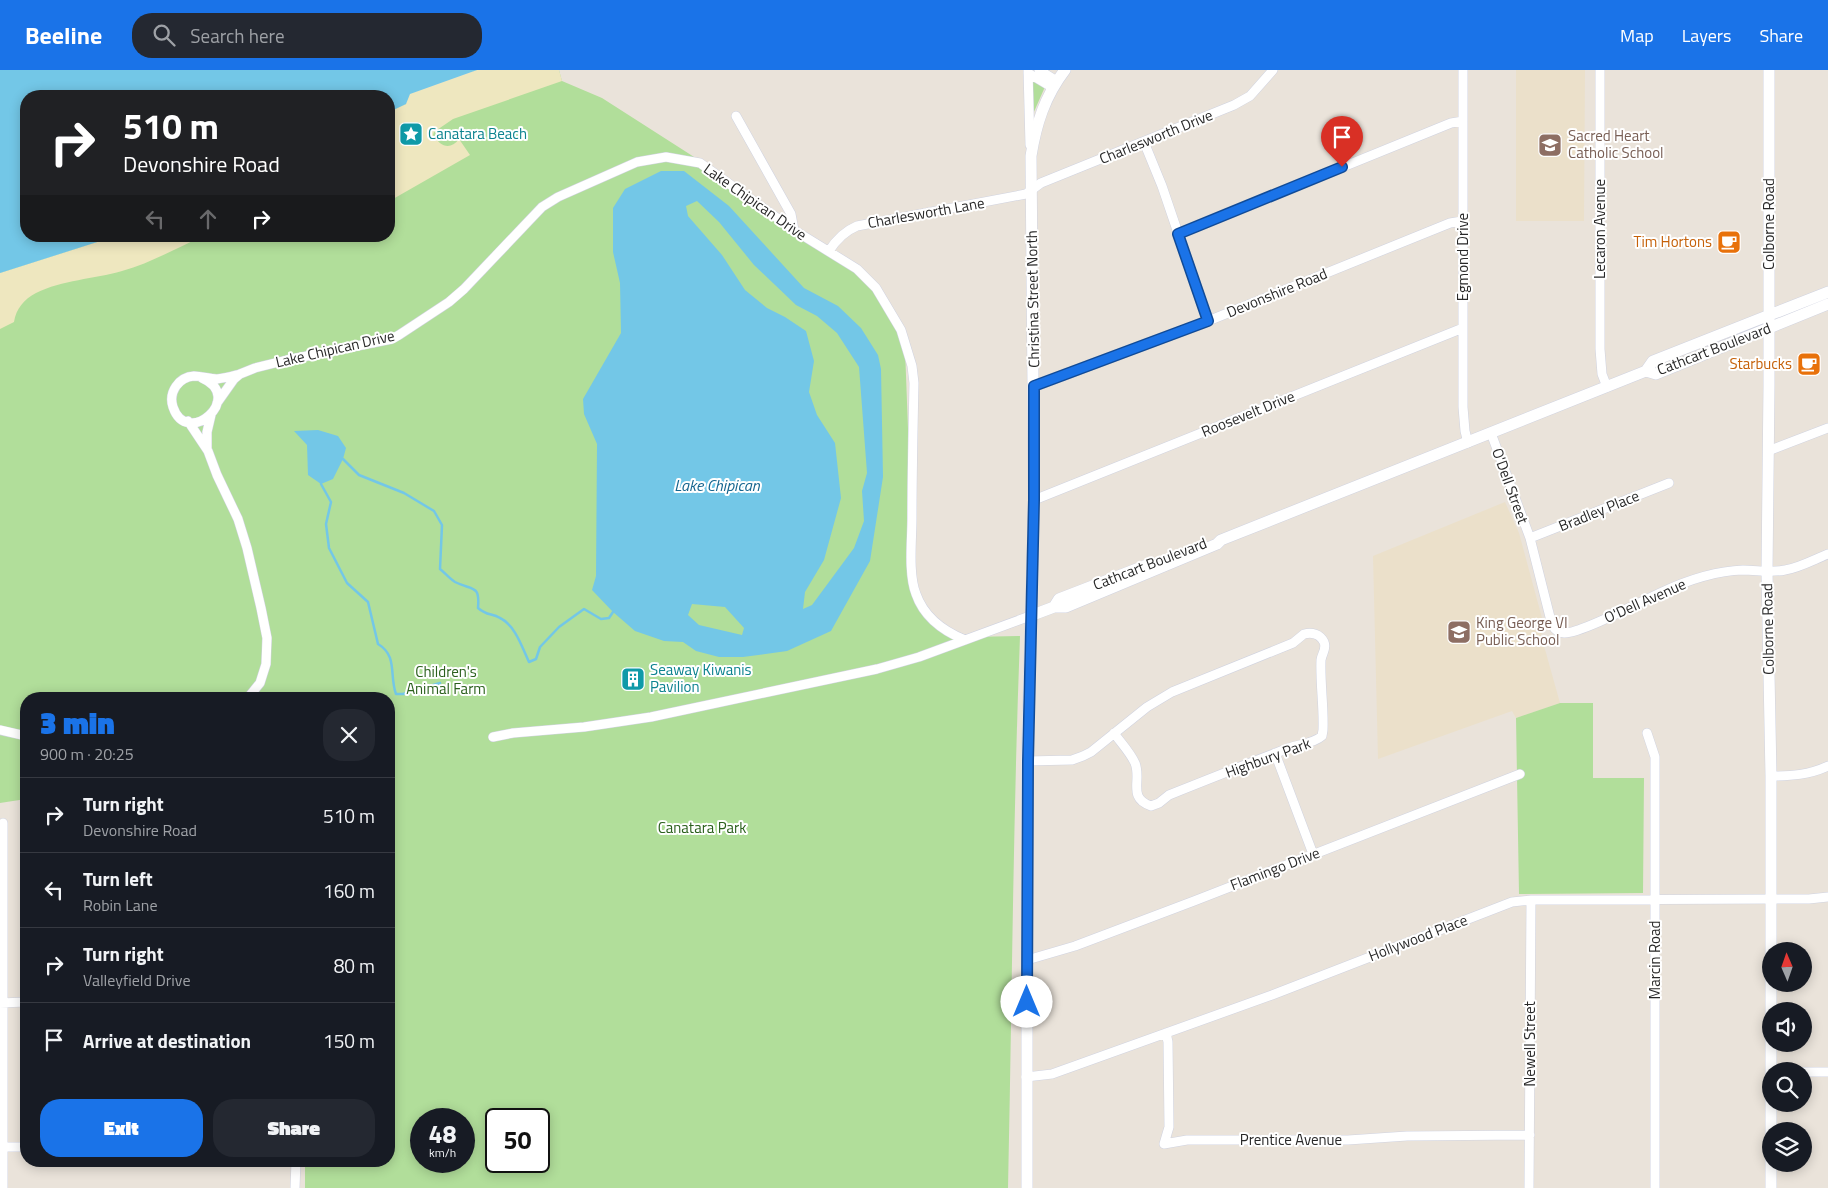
<!DOCTYPE html>
<meta charset="utf-8">
<style>
body{margin:0;font-family:"Titillium Web",sans-serif;background:#242831;color:#f1f3f6;height:100vh;display:flex;flex-direction:column;font-size:19px;white-space:nowrap}
*{box-sizing:border-box;margin:0}
p{font-size:16px;color:#9ea1a6}
.icon{flex:none;width:28px;height:28px;fill:none;stroke:currentColor;stroke-width:2;stroke-linecap:round;stroke-linejoin:round}
.map{position:relative;flex:1;overflow:hidden}
.side{position:absolute;left:20px;top:622px;width:375px;height:475px;display:flex;flex-direction:column;background:#171b24;border-radius:20px;box-shadow:0 2px 12px #0003}
.side>*{flex:none}
.top-card{position:absolute;left:20px;top:20px;width:375px;height:152px;border-radius:20px;box-shadow:0 2px 12px #0003;background:#202124;color:#fff;overflow:hidden}
.needle{width:32px;rotate:358deg}
.buttons{position:absolute;left:1762px;top:872px;display:grid;gap:10px}
.buttons a{display:grid;place-items:center;width:50px;height:50px;border-radius:50%;background:#171b24;box-shadow:0 2px 12px #0003;font-size:25px}
.speed{position:absolute;left:410px;top:1038px;display:flex;gap:10px;font-size:25px;font-weight:700;text-align:center}
.speed>*{display:grid;place-content:center;width:65px;height:65px;border-radius:50%;background:#171b24;box-shadow:0 2px 12px #0003;line-height:1}
.speed small{font-size:12px;font-weight:400}
.speed .limit{border:2px solid #111;border-radius:8px;background:#fff;color:#111}
.pin{position:absolute;display:grid;place-items:center;width:42px;height:42px;color:#fff;margin:-51px -21px;border-radius:50% 50% 50% 0;rotate:-45deg;box-shadow:0 0 5px #0007}
.pin .icon{rotate:45deg}
.me{position:absolute;width:55px;margin:-28px;rotate:0deg;stroke-linejoin:round;filter:drop-shadow(0 0 4px #0008)}
.turn{display:flex;align-items:center;gap:18px;height:105px;padding:0 20px;font-size:22px}
.turn .icon{width:65px;height:65px;stroke-width:2.5}
.turn b{display:block;font-size:35px;line-height:42px}
.lanes{display:flex;align-items:center;height:48px;padding:0 20px;background:#0003;justify-content:center;gap:25px;direction:ltr}
.lanes .off{opacity:.35}
.round{display:grid;place-items:center;flex:none;width:52px;height:52px;border-radius:20px;background:#242831}
.summary{display:flex;align-items:center;justify-content:space-between;height:85px;padding:0 20px}
h1{font-size:30px;font-weight:800;line-height:38px;color:#1a73e8}
.button{display:flex;gap:10px;margin-top:auto;padding:10px 20px}
.button a{flex:1;height:58px;border-radius:20px;background:#1a73e8;color:#fff;font-size:20px;font-weight:800;line-height:58px;text-align:center}
.button a+a{background:#242831;color:#f1f3f6}
ul{padding:0;list-style:none}
li{display:flex;align-items:center;gap:15px;height:75px;padding:0 20px;border-top:1px solid #363941}
li div{flex:1}
li b{display:block;font-size:19px}
li em{font-style:normal}
header{display:flex;align-items:center;gap:30px;box-sizing:border-box;height:70px;padding:0 25px;background:#1a73e8;color:#fff}
header strong{font-size:24px}
nav{display:flex;gap:28px;margin-inline-start:auto;font-size:18px}
.search{width:350px;height:45px;background:#242831;display:flex;align-items:center;gap:12px;box-sizing:border-box;padding:0 18px;border-radius:20px;color:#9ea1a6;font-size:19px}
.map>svg:first-child{display:block}
</style>
<header>
<strong>Beeline</strong>
<div class="search"><svg class="icon" aria-label="search" viewBox="0 0 24 24"><circle cx="10" cy="10" r="6"/><path d="M15 15l6 6"/></svg>Search here</div>
<nav><a>Map</a><a>Layers</a><a>Share</a></nav>
</header>
<div class="map">
<svg width="1828" height="1118" viewBox="0 0 1828 1118">
<rect width="100%" height="100%" fill="#eae3da"/>
<path fill="#ebe0ca" d="M1516,0H1585L1584,151H1516Z
M1505,432L1519,463L1545,559L1541,565L1560,633L1516,648L1512,641L1378,689L1373,486Z"/>
<path fill="#b1de9a" fill-rule="evenodd" d="M477,0H559L562,11L602,28L691,85L857,200L887,234L905,279L913,492L918,523L940,555L971,567L1020,566C1013,750 1012,934 1008,1118H305V1091H389V629H26V729L0,733V203L116,166H389V42ZM421,1049H464V1091H421ZM496,1049H539V1091H496Z
M1032,11L1044,17V19L1033,44Z
M1560,633H1593V708H1644L1643,823L1519,824L1516,648Z"/>
<path fill="#eee7bf" d="M477,0H559L562,11L453,49L434,62L433,65C440,76 450,81 459,69L470,85L393,129L394,119L389,108V42L406,34L409,24Z
M116,166H204C176,178 151,193 122,201C94,209 62,210 36,223C24,229 16,239 14,252L0,259V203Z"/>
<path fill="#73c7e7" fill-rule="evenodd" d="M0,0H477L410,24L406,34L389,42V26H26V166H116L0,203Z
M661,101H684L729,136L804,218L838,236L861,258L878,285L881,299L883,407L870,491L831,561L787,581L743,587H719L696,581L683,572L664,571L635,561L613,542L592,520L596,506L597,374L584,344L583,329L621,263L620,213L613,182V138L625,119ZM697,131L719,152L754,195L796,235L817,246L837,263L859,297L867,403L862,421L864,451L854,478L812,535L803,539L805,522L824,490L841,428L835,373L817,345L809,322L814,291L806,261L785,247L767,238L745,220L722,185L688,146L686,136ZM692,534L725,537L744,558L742,565L699,555L688,545Z
M318,360L338,366L346,378L343,389L333,409L321,414L308,405L307,375L294,361Z"/>
<g fill="none" stroke-linecap="round" stroke-linejoin="round">
<path stroke="#73c7e7" stroke-width="2.5" d="M343,389L359,405L404,423L434,441L442,455L440,499C445,503 450,509 455,512C473,521 480,514 478,538C487,546 492,543 500,548C515,555 522,577 529,592L536,589L540,577L559,557L584,539L601,549L609,548L613,542
M321,414L331,432L326,454L329,478L347,513L368,532L378,574C398,586 389,605 396,624H403L440,613"/>
<g stroke="#d0d3e0" stroke-width="10">
<path id="street" d="M1028,0L1030,75
M1039,0L1057,11
M1463,0V337L1465,361L1468,373
M1600,0V279L1602,304L1607,317
M1028,3L1053,18
M736,46L791,144L794,160
M1144,72L1162,116L1208,251
M1178,164L1451,53L1463,51
M829,181C836,170 845,161 857,156L1026,124L1041,113L1234,35L1250,26L1273,0
M202,308C246,327 187,379 173,337C168,322 179,307 194,306C202,306 209,309 217,309C225,308 232,306 240,304
M1034,317L1208,251L1450,153L1462,151
M217,333L234,309L240,304L255,298L287,290L392,269L399,265L449,232L464,219L542,137L558,127L637,92L666,87L700,93L794,160L857,199L876,218L901,260L912,296L914,313C913,358 912,403 912,448C912,470 908,504 916,524C924,547 943,561 965,570
M188,351L208,381L217,405L238,449L247,478L261,538L267,568L266,594L260,613L247,629
M1491,363L1530,468L1552,555C1555,560 1558,563 1564,563C1580,564 1644,530 1662,522C1688,510 1714,501 1743,500C1757,500 1771,503 1785,500C1799,498 1815,489 1828,484
M207,379V362L211,345
M1768,381L1828,358
M1034,430L1463,258
M1530,468L1669,413
M0,660L26,666
M1647,663L1655,687V1118
M493,667L513,663L584,657L651,647L877,599L919,587L1030,546
M1275,683L1313,784
M1027,691L1072,690L1083,686L1091,682L1147,637L1172,622L1293,573L1304,564C1312,562 1320,564 1324,572C1327,579 1322,583 1321,590C1320,613 1324,637 1323,660L1322,666C1313,674 1299,674 1289,678C1249,693 1209,709 1169,725L1159,733L1151,736C1127,728 1142,710 1135,693C1130,682 1121,673 1114,663
M1771,706C1791,706 1809,705 1828,696
M1027,890L1075,876L1194,831L1520,704
M0,933L26,932
M1166,963L1168,972L1169,1057L1164,1074L1187,1070H1348L1407,1066L1530,1065
M1804,1002H1828
M1026,1007L1052,1004L1272,925L1512,832L1531,830L1809,829L1828,827
M0,1077H26
M3,1118V753
M295,1118L296,1091
M1529,1118L1531,830"/>
</g>
<g stroke="#d0d3e0" stroke-width="12">
<path id="secondary" d="M1769,0V316L1767,502L1771,706V1118
M1646,301L1653,291L1828,222
M1646,301L1656,304L1828,234
M1054,537L1059,529L1147,495
M1030,546L1054,537H1066L1217,474L1221,470L1646,301
M1027,1118V691L1034,430L1031,86C1036,54 1045,26 1065,0"/>
</g>
<use href="#street" stroke="#fff" stroke-width="9"/>
<use href="#secondary" stroke="#fff" stroke-width="11"/>
</g>
<g fill="none" stroke-linecap="round" stroke-linejoin="round">
<g stroke="#114b97" stroke-width="12">
<path id="route" d="M1027,932L1028,691L1034,430V316L1208,251L1178,164L1342,97"/>
</g>
<use href="#route" stroke="#1a73e8" stroke-width="9"/>
</g>
<defs>
<g id="sight-square" transform="scale(1.25)"><rect x="-9" y="-9" width="18" height="18" rx="4" fill="#0f9aa8" stroke="#fff"/><path d="M0-6L1.8-2.2L6-1.7L2.9 1.2L3.7 5.4L0 3.3L-3.7 5.4L-2.9 1.2L-6-1.7L-1.8-2.2Z" fill="#fff"/></g>
<g id="school-square" transform="scale(1.25)"><rect x="-9" y="-9" width="18" height="18" rx="4" fill="#8d6e63" stroke="#fff"/><path d="M0-5L7-2L0 1L-7-2ZM-4 1L0 2.5L4 1V4Q0 6-4 4Z" fill="#fff"/></g>
<g id="cafe-square" transform="scale(1.25)"><rect x="-9" y="-9" width="18" height="18" rx="4" fill="#e8710a" stroke="#fff"/><path d="M-5.5-4.5H6V0H3Q3 3.5 0 3.5H-2.5Q-5.5 3.5-5.5 0ZM3-3.2v2h1.7v-2ZM-6 4.5H4V6H-6Z" fill="#fff"/></g>
<g id="building-square" transform="scale(1.25)"><rect x="-9" y="-9" width="18" height="18" rx="4" fill="#0f9aa8" stroke="#fff"/><path d="M-4-6H4V6H1V3H-1V6H-4ZM-2.5-4.3h1.7v1.8h-1.7ZM.8-4.3h1.7v1.8H.8ZM-2.5-1h1.7V.8h-1.7ZM.8-1h1.7V.8H.8Z" fill="#fff"/></g>
</defs>
<g fill-rule="evenodd">
<use href="#sight-square" x="411" y="64"/>
<use href="#school-square" x="1550" y="75"/>
<use href="#cafe-square" x="1729" y="172"/>
<use href="#cafe-square" x="1809" y="294"/>
<use href="#school-square" x="1459" y="562"/>
<use href="#building-square" x="633" y="609"/>
</g>
<g text-anchor="middle" stroke-width="4" stroke-linejoin="round" paint-order="stroke">
<g font-size="15" fill="#0d838f" stroke="#fff" text-anchor="start">
<text x="428" y="69">Canatara Beach</text>
<text x="650" y="605">Seaway Kiwanis<tspan x="650" dy="17">Pavilion</tspan></text>
</g>
<g font-size="15" fill="#785e54" stroke="#fff" text-anchor="start">
<text x="1568" y="71">Sacred Heart<tspan x="1568" dy="17">Catholic School</tspan></text>
<text x="1476" y="558">King George VI<tspan x="1476" dy="17">Public School</tspan></text>
</g>
<g font-size="15" fill="#282828" stroke="#fff">
<text transform="translate(1156 67) rotate(-22)" y="5">Charlesworth Drive</text>
<text transform="translate(755 132) rotate(35)" y="5">Lake Chipican Drive</text>
<text transform="translate(926 143) rotate(-10)" y="5">Charlesworth Lane</text>
<text transform="translate(1769 154) rotate(-90)" y="5">Colborne Road</text>
<text transform="translate(1600 159) rotate(-90)" y="5">Lecaron Avenue</text>
<text transform="translate(1463 187) rotate(-90)" y="5">Egmond Drive</text>
<text transform="translate(1277 223) rotate(-22)" y="5">Devonshire Road</text>
<text transform="translate(1033 229) rotate(-91)" y="5">Christina Street North</text>
<text transform="translate(335 279) rotate(-13)" y="5">Lake Chipican Drive</text>
<text transform="translate(1714 279) rotate(-21)" y="5">Cathcart Boulevard</text>
<text transform="translate(1248 344) rotate(-22)" y="5">Roosevelt Drive</text>
<text transform="translate(1510 416) rotate(70)" y="5">O'Dell Street</text>
<text transform="translate(1599 441) rotate(-22)" y="5">Bradley Place</text>
<text transform="translate(1150 494) rotate(-21)" y="5">Cathcart Boulevard</text>
<text transform="translate(1645 531) rotate(-24)" y="5">O'Dell Avenue</text>
<text transform="translate(1768 559) rotate(-91)" y="5">Colborne Road</text>
<text transform="translate(1268 688) rotate(-20)" y="5">Highbury Park</text>
<text transform="translate(1275 799) rotate(-21)" y="5">Flamingo Drive</text>
<text transform="translate(1418 868) rotate(-21)" y="5">Hollywood Place</text>
<text transform="translate(1655 890) rotate(-90)" y="5">Marcin Road</text>
<text transform="translate(1530 974) rotate(-90)" y="5">Newell Street</text>
<text x="1291" y="1075">Prentice Avenue</text>
</g>
<g font-size="15" fill="#c56008" stroke="#fff" text-anchor="end">
<text x="1712" y="177">Tim Hortons</text>
<text x="1792" y="299">Starbucks</text>
</g>
<g font-size="15" fill="#2b601d" stroke="#fff">
<text x="446" y="607">Children's<tspan x="446" dy="17">Animal Farm</tspan></text>
<text x="702" y="763">Canatara Park</text>
</g>
<g font-size="16" font-style="italic" fill="#15658f" stroke="#fff">
<text x="717" y="421">Lake Chipican</text>
</g>
</g>
</svg>
<div class="buttons">
<a><svg class="needle" viewBox="-14 -14 28 28"><path d="M0-13l5 13h-10z" fill="#e53935"/><path d="M0 13l5-13h-10z" fill="#9ea1a6"/></svg></a>
<a><svg class="icon" aria-label="sound" viewBox="0 0 24 24"><path d="M4 9h4l5-4v14l-5-4H4zM17 9q2 3 0 6"/></svg></a>
<a><svg class="icon" aria-label="search" viewBox="0 0 24 24"><circle cx="10" cy="10" r="6"/><path d="M15 15l6 6"/></svg></a>
<a><svg class="icon" aria-label="layers" viewBox="0 0 24 24"><path d="M12 4l9 5-9 5-9-5zM3 14l9 5 9-5"/></svg></a>
</div>
<div class="speed"><div>48<small>km/h</small></div><div class="limit">50</div></div>
<div class="pin" style="left:1342px;top:97px;background:#d93025"><svg class="icon" aria-label="arrive" viewBox="0 0 24 24"><path d="M6 21V4h12l-3 4 3 4H6"/></svg></div>
<svg class="me" style="left:1027px;top:932px" viewBox="-20 -20 40 40"><circle r="19" fill="#fff"/><path d="M0-13L10 11 0 6-10 11z" fill="#1a73e8"/></svg>
<div class="top-card">
<div class="turn"><svg class="icon" aria-label="right" viewBox="0 0 24 24"><path d="M7 20v-9h11M14 6l5 5-5 5"/></svg><div><b>510 m</b>Devonshire Road</div></div>
<div class="lanes"><svg class="icon off" aria-label="left" viewBox="0 0 24 24"><path d="M17 20v-9H6M10 6l-5 5 5 5"/></svg><svg class="icon off" aria-label="ahead" viewBox="0 0 24 24"><path d="M12 20V5M6 11l6-6 6 6"/></svg><svg class="icon" aria-label="right" viewBox="0 0 24 24"><path d="M7 20v-9h11M14 6l5 5-5 5"/></svg></div>
</div>
<section class="side">
<div class="summary"><div><h1>3 min</h1><p>900 m · 20:25</p></div><a class="round"><svg class="icon" aria-label="close" viewBox="0 0 24 24"><path d="M6 6l12 12M18 6L6 18"/></svg></a></div>
<ul>
<li><svg class="icon" aria-label="right" viewBox="0 0 24 24"><path d="M7 20v-9h11M14 6l5 5-5 5"/></svg><div><b>Turn right</b><p>Devonshire Road</p></div><em>510 m</em></li>
<li><svg class="icon" aria-label="left" viewBox="0 0 24 24"><path d="M17 20v-9H6M10 6l-5 5 5 5"/></svg><div><b>Turn left</b><p>Robin Lane</p></div><em>160 m</em></li>
<li><svg class="icon" aria-label="right" viewBox="0 0 24 24"><path d="M7 20v-9h11M14 6l5 5-5 5"/></svg><div><b>Turn right</b><p>Valleyfield Drive</p></div><em>80 m</em></li>
<li><svg class="icon" aria-label="arrive" viewBox="0 0 24 24"><path d="M6 21V4h12l-3 4 3 4H6"/></svg><div><b>Arrive at destination</b></div><em>150 m</em></li>
</ul>
<div class="button"><a>Exit</a><a>Share</a></div>
</section>
</div>
